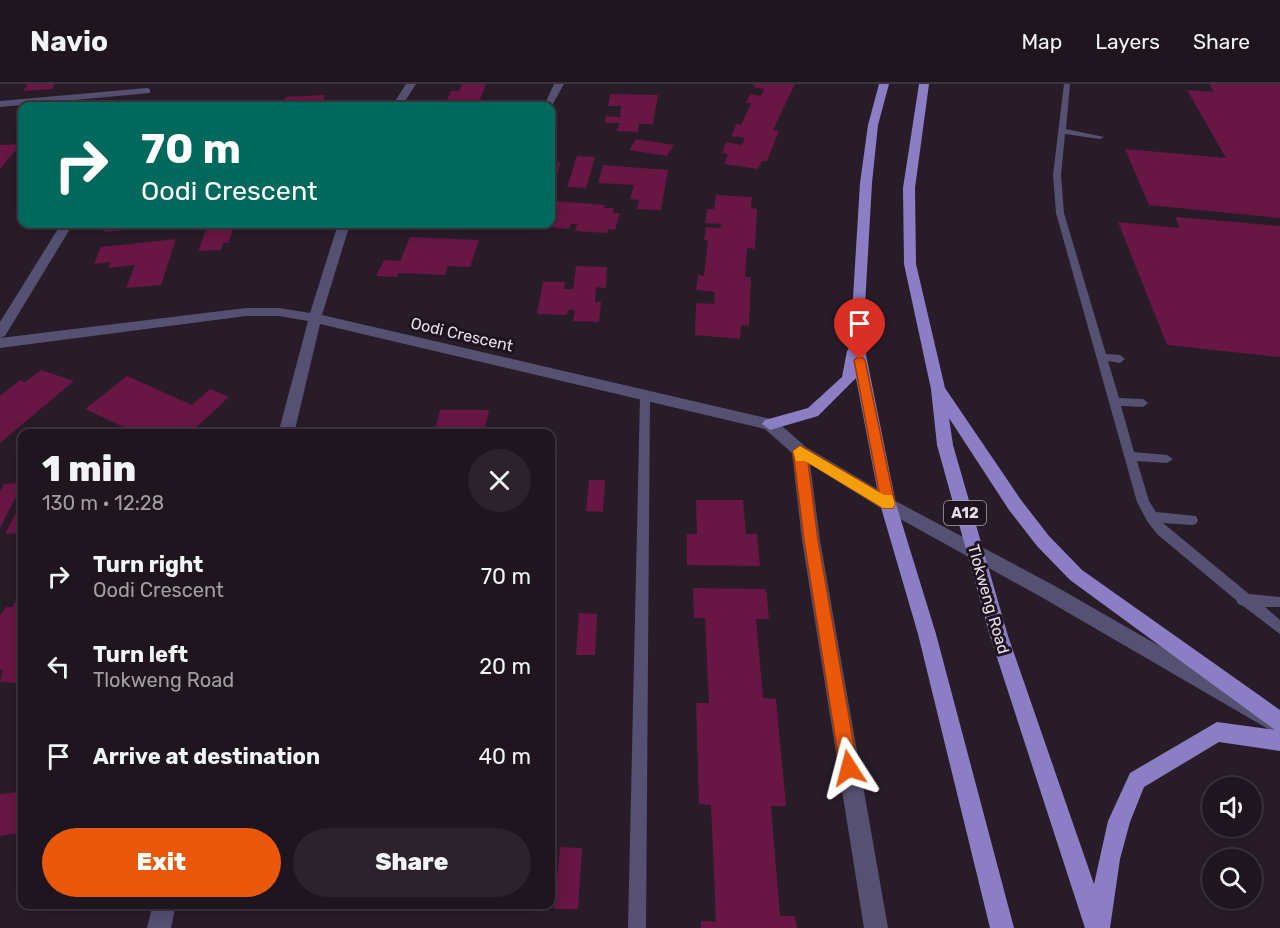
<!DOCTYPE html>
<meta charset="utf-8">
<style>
body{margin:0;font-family:Rubik,sans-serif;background:#2b222c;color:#f1f3f6;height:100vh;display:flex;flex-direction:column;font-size:22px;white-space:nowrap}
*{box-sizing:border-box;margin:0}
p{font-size:20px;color:#a19fa4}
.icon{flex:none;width:33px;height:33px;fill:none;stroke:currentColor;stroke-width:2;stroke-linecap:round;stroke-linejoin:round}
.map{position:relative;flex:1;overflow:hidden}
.side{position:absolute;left:18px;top:345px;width:537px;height:480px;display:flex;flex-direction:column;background:#1e151f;border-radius:12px;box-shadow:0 3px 15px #0003,0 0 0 2px #3c343d}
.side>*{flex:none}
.hud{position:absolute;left:18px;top:18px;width:537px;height:126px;border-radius:12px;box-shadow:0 3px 15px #0003,0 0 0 2px #3c343d;background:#00695c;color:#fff;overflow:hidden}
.controls{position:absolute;left:1202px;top:693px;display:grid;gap:12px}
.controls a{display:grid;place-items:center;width:60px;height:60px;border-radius:50%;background:#1e151f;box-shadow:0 3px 15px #0003,0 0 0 2px #3c343d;font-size:30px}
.pin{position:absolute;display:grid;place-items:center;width:51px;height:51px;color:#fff;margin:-62px -26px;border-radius:50% 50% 50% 0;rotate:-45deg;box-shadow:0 0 6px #0007}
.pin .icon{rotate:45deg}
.me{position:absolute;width:66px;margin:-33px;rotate:351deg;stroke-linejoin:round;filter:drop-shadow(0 0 4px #0008)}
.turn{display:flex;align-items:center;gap:21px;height:126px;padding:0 24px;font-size:27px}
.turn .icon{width:78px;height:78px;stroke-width:2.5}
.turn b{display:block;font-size:42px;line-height:51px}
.round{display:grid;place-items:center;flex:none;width:63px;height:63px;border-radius:32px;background:#2b222c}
.head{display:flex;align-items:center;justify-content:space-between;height:102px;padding:0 24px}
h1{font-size:36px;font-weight:800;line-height:45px}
.button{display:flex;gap:12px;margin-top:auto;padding:12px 24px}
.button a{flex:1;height:69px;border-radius:36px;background:#ea580c;color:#fff;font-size:24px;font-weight:800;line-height:69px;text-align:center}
.button a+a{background:#2b222c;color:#f1f3f6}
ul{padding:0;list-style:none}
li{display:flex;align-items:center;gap:18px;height:90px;padding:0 24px}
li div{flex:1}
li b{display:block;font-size:22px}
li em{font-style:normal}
header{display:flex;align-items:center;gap:36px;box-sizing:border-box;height:84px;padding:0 30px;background:#1e151f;border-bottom:2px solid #3c343d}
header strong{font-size:28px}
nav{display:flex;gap:33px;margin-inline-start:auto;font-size:21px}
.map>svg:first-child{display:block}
</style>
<header>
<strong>Navio</strong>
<nav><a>Map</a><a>Layers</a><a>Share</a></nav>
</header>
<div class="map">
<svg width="1280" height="844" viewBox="0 0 1280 844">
<rect width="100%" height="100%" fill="#281c29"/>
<path fill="#681643" d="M28,0H55L52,5L23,7Z
M462,0H486L480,16H486L484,22H453L456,16H447L451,7H459Z
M755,0H795L773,46L779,47L767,77H762L758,85L724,80L728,70L722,69L726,58L742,61L745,54L731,52L736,40L741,41L751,19H746L750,10L761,12L764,5L753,3Z
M1209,0H1280V134L1149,121L1125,65L1226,74L1187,6L1214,8Z
M610,10L658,11L653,40H639L638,48L616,47L620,39H605L606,32L620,33L621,22H608Z
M325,11L322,22H282L285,13Z
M636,55L674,61L667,72L629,66Z
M21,60L0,85V61Z
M577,72L595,73L586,104L567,103Z
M550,78H561L551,110H550Z
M603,81L668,86L661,126L637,125L639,116L630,115L634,101L598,99Z
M716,111L752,113L751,124L757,125L755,165L747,164L745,193H751L749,242L741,241L740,255L695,251L696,219L714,220L715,208L696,206L698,191L704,192L708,156H704L706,143L720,144L721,140L705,139L707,125H714Z
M555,117L605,121L604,124H614L613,129H620L615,146L608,145L607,149L575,147L577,140H571L569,145L538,142L539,140H550V120Z
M1175,133L1280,142V273L1167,261L1118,138L1180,144Z
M108,140H178V141L104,148Z
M208,140H241L240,143H234L228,159H223L221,166L198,167Z
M410,153L479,156L470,183L448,182L445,191L399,189L397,193L376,192L384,176L400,177Z
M176,155L161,201L126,204L135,181L108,184L111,178L94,180L101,163Z
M576,182L607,183L606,204L596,203L595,218H601L599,238L573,237L575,226H568L567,231L537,230L543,198H565L564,205H573Z
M41,286L74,297L0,359V312L20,296L25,298Z
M127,292L192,321L210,305L229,313L189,350H138L85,325Z
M440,326H489L484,350H434Z
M589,396H605L603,428L586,427Z
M22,399V401L0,444V408L4,400Z
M696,416H743L746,450H757L760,482L687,481V450H697Z
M18,425H22V449L5,450Z
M693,504L766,505L769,535H756L763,614L776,615L786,722H771L780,832H795L797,844H701V837L716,838L711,721L699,720L696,619H709L705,534H694Z
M22,507V590L17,599L0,598L3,586H0V532L6,523H12Z
M579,529L597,530L595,571H576Z
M22,702V749L0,752V710L20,708Z
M560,763L582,764L578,825H554Z"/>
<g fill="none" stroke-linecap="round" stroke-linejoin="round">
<path fill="#565072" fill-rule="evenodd" d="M1064,0H1070L1066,45L1104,53L1100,55L1065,50L1061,91L1064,129L1106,270L1120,271L1125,275L1120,279L1108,277L1119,314L1143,315L1148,319L1143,323L1121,322L1134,368L1167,371L1173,375L1167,379L1137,377L1149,417L1156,428L1196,432L1198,436L1196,440L1192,441L1163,439L1249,510L1280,513V523H1265L1280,536V550L1243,522L1238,520L1236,516L1157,450L1147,437L1137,418L1056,129L1053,91Z
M228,17L244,22H139L135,20L139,18Z
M645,308L650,312L646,844H628L640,312Z"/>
<path fill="#565072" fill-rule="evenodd" d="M406,0H416L402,22H392Z
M554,0H564L550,25L544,22Z
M147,4L150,5V9L0,23V17Z
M61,140H73L5,252L0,254V238Z
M338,140H350L322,231L775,336L806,363L894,415L896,420L894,425H882L810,380L820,456L888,844H864L802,456L792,369L765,345L320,240L294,350H278L308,237L279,232H246L0,264V254L246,224H279L310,229Z
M153,820H176L171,844H147Z"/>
<path fill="#565072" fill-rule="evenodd" d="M888,413L1055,502L1280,631V652L1043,514L882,425L880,420L882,415Z"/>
<path fill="#8b7ec4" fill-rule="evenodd" d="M879,0H889L878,41L872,99L863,256L896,420L936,550L1014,844H990L918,550L880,420L856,294L818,332L770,346L762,340L765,336L808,324L842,293L847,267L850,263L860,99L868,41Z
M919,0H929L915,104L916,180L945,304L1021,416L1049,452L1082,486L1280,626V667L1219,658L1144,703L1130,738L1120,775L1110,844H1085L990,552L937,361L931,305L904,180L903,104ZM949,334L1009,426L1037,462L1070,496L1275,646L1217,638L1130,689L1108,737L1094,800L1008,552L953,361Z"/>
</g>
<path fill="#ea580c" stroke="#983908" stroke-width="1.5" d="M860,272L865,276L895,420L893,424H883L808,378L818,456L858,684L855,690L849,693L843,690L840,684L804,456L793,367L800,362L804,364L879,408L854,276Z"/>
<path fill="#f59e0b" d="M800,362L884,411H892L895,420L893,424H883L805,377H796L793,367Z"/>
<g text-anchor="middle" stroke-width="6" stroke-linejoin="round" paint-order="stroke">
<rect fill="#1e1320" stroke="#aaa1ab" stroke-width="1.5" x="944" y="417" width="42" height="24" rx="4.5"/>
<g font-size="15" font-weight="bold" fill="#e6dee7">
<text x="965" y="434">A12</text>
</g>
<g font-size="16" fill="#e6dee7" stroke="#1e1320">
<text transform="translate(462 250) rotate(13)" y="6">Oodi Crescent</text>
<text transform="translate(989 515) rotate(74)" y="6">Tlokweng Road</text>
</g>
</g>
</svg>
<div class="controls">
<a><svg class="icon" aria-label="sound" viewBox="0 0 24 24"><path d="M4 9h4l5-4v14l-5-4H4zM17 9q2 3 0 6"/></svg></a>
<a><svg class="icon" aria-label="search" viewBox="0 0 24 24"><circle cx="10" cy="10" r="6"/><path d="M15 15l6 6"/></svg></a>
</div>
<div class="pin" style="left:860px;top:276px;background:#d93025"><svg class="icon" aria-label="arrive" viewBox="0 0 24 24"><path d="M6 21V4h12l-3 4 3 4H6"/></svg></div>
<svg class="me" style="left:849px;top:684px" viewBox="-20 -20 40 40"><path d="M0-17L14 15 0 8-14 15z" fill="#ea580c" stroke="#fff" stroke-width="4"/></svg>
<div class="hud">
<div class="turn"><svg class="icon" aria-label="right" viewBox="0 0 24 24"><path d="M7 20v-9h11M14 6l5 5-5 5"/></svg><div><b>70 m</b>Oodi Crescent</div></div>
</div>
<section class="side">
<div class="head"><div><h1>1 min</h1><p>130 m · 12:28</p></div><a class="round"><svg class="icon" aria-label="close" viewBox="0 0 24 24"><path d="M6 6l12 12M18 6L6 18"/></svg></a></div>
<ul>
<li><svg class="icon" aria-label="right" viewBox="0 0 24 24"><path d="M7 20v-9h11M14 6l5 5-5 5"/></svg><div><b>Turn right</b><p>Oodi Crescent</p></div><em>70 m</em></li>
<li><svg class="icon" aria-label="left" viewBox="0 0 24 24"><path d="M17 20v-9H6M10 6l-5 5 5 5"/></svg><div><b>Turn left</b><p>Tlokweng Road</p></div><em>20 m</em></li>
<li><svg class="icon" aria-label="arrive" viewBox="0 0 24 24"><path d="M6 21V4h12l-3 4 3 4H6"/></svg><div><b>Arrive at destination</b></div><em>40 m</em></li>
</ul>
<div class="button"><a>Exit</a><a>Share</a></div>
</section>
</div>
